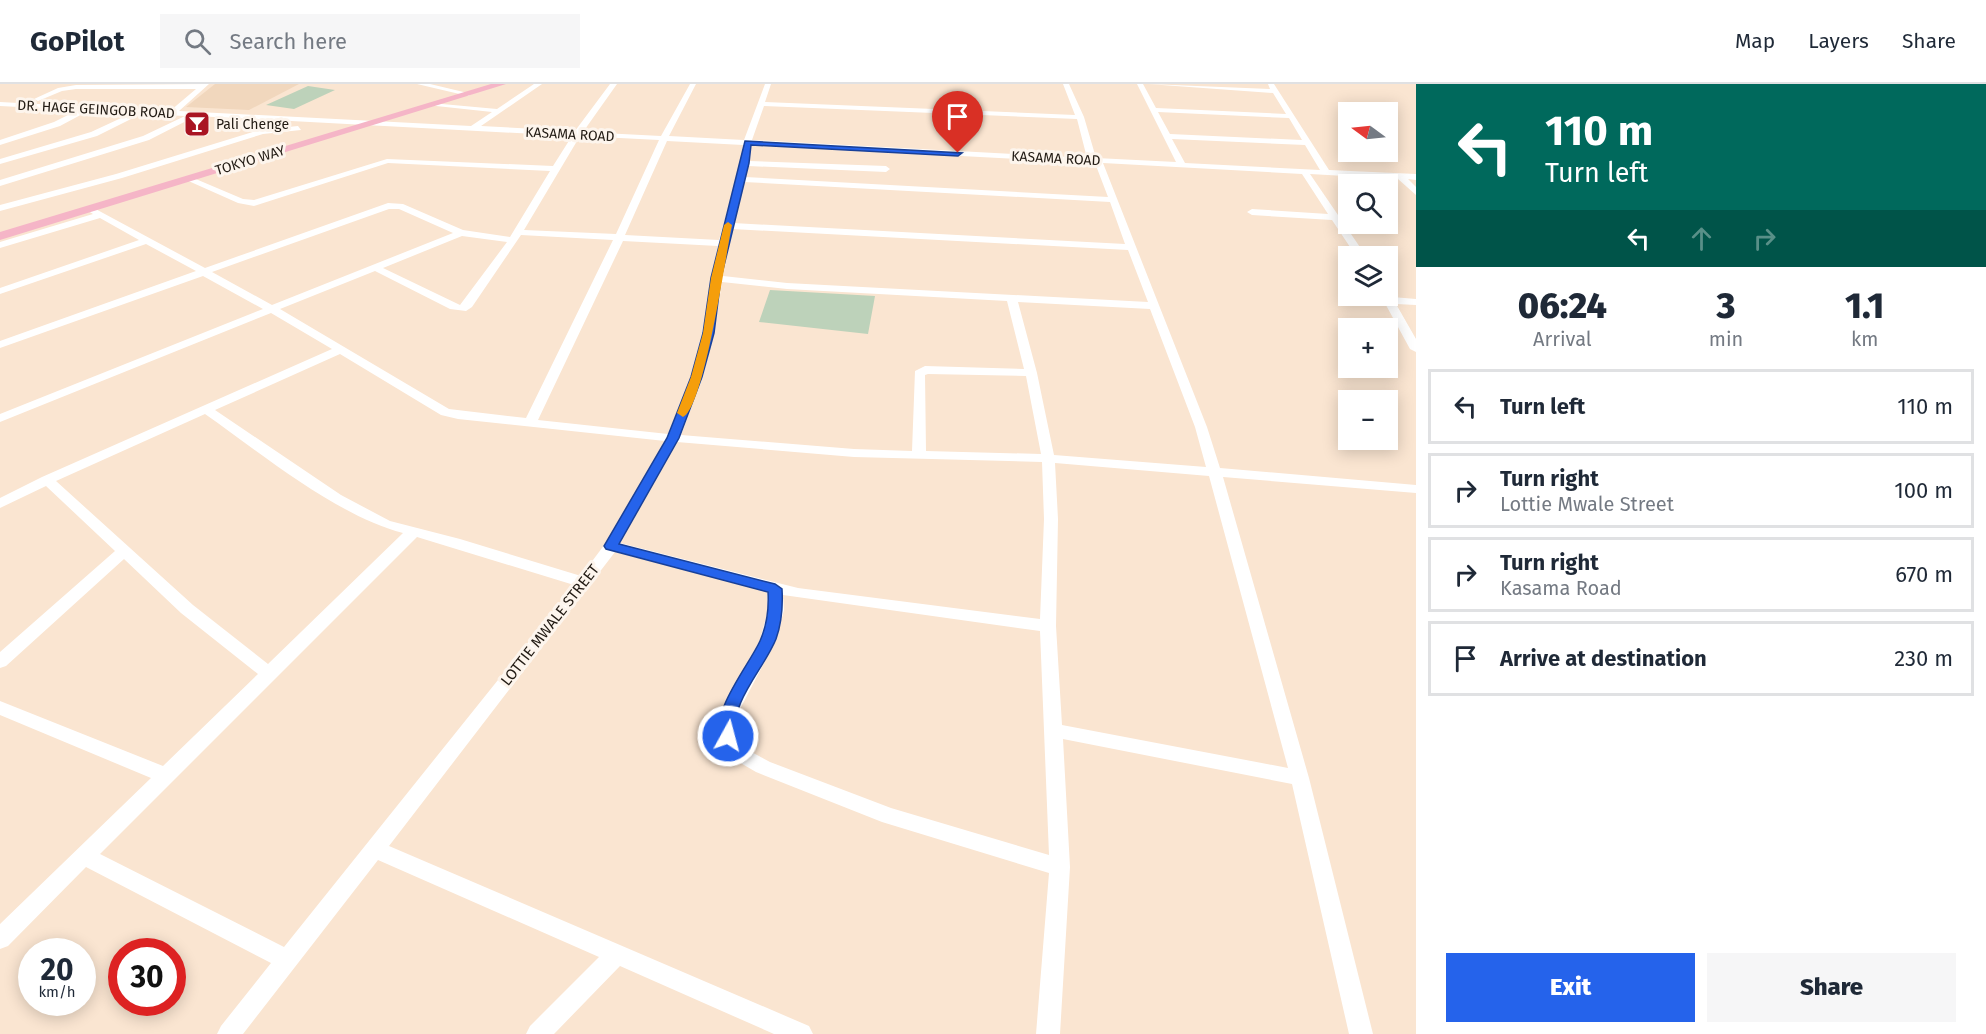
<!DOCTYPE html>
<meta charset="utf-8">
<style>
body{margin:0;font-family:"Fira Sans",sans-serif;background:#f6f6f7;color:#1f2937;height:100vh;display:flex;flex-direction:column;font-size:22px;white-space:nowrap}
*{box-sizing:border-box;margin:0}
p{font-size:20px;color:#747a83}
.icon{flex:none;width:33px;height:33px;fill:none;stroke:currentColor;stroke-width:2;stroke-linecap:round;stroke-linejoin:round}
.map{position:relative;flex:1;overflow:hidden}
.drawer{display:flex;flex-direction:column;background:#fff;width:570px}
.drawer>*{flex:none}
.hud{background:#00695c;color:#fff;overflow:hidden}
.needle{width:39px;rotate:285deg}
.buttons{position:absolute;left:1338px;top:18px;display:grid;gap:12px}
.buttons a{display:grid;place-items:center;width:60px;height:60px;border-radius:0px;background:#fff;box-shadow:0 3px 15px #0003;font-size:30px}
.speed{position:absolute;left:18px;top:854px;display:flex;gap:12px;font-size:30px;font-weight:700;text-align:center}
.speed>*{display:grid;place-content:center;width:78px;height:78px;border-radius:50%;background:#fff;box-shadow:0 3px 15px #0003;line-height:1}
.speed small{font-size:15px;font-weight:400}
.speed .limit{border:9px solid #d22;background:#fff;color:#111}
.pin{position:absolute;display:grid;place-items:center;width:51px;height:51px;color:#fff;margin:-62px -26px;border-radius:50% 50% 50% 0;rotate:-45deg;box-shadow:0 0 6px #0007}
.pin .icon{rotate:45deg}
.me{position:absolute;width:66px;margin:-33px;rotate:7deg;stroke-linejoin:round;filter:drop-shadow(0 0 4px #0008)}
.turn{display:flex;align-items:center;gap:21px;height:126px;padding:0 30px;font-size:27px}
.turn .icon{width:78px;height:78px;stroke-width:2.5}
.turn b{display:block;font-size:42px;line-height:51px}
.lanes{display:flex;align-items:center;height:57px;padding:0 30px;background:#0003;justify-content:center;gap:30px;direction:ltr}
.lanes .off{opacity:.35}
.eta{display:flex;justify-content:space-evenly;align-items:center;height:102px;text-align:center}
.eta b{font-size:36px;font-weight:800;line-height:42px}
.button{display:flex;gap:12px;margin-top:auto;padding:12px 30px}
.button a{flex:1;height:69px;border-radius:0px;background:#2563eb;color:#fff;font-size:24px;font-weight:800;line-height:69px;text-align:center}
.button a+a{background:#f6f6f7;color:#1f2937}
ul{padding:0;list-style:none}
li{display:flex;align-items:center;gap:18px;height:75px;margin:0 12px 9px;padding:0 18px;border:3px solid #e0e1e3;border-radius:0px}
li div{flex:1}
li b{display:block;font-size:22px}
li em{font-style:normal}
header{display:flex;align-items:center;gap:36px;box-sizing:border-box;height:84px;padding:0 30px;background:#fff;border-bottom:2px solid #e0e1e3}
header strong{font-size:28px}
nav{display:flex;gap:33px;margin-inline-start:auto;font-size:21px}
.search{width:420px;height:54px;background:#f6f6f7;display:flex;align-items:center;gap:15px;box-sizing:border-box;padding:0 21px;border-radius:0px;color:#747a83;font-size:22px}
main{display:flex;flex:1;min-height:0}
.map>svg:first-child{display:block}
</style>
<header>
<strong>GoPilot</strong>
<div class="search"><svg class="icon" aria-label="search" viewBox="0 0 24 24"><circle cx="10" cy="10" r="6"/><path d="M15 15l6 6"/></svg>Search here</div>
<nav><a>Map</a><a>Layers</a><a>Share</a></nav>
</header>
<main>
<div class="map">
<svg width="1416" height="950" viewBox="0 0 1416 950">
<rect width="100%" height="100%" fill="#fae5d1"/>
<path fill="#f1d7bd" d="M215,0H299L249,26L186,23Z"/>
<path fill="#bdd2ba" d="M308,2L335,6L294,25L266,21Z
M770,206L875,212L868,250L759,238Z"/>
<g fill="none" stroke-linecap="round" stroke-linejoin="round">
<path fill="#fff" fill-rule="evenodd" d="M209,0L179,27L471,42L492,28L427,21L431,19L497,25L534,0H542L481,42L575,47L610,0H617L583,48L661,52L690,0H696L669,52L744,56L765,0H771L765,18L1075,31L1063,0H1069L1084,33L1096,74L1176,78L1137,0H1143L1156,24L1286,30L1273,9L1148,0L1270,5L1268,0H1274L1329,86L1416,90V96L1408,95L1416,103V111L1398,95L1310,90L1366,172H1356L1332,136L1252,131L1247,128L1252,125L1328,130L1302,90L1103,79L1207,343L1220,384L1416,401V409L1223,393L1309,694L1373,950H1349L1292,700L1063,655L1070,783L1060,950H1036L1049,789L882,738L756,688L732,674L719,653L717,641L721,627L760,556L768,526L767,507L615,468L389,762L809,942L813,950H774L620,882L554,950H526L530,942L599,873L378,776L243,950H217L221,942L271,879L86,783L8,862L0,865V840L151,694L0,631V617L163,682L258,590L181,529L124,475L6,582L0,584V568L115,467L46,402L0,424V414L42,393L332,265L271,229L0,338V330L263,225L203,192L0,264V257L196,187L146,160L0,210V204L139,156L100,134L0,164V158L93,130L85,125L90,122L205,184L388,119L403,120L463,146L510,153L550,87L388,79L254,122L238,119L184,95L191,93L243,115L254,116L387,75L553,82L572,52L196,32L149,56L0,102V96L143,52L185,32L141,30L97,52L0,80V75L91,48L132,29L88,27L60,42L0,61V56L54,38L78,26L0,22V18L170,27L196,5H76L62,7L38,17L34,15L58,4L76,1ZM764,22L1077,35L1087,74L752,56ZM1158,28L1289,34L1302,56L1170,50ZM580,52L659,56L616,150L524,146ZM1172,55L1305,61L1320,86L1185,79ZM667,57L743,61L741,79L719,156L625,151ZM751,61L1095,79L1108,113L745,93L748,82L886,88L890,85L886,82L749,77ZM744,98L1110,118L1125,160L733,139ZM389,125H399L453,149L272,221L212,188ZM732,145L1128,166L1148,218L787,199L723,192ZM521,151L613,156L526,334L449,325L280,225L375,187L450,225L466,227L472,223ZM462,152L507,158L460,221L383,184ZM623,157L718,162L702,249L691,293L668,350L538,336ZM722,198L787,205L1007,217L1024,285L925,282L915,287L912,367L854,365L681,351L703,293L714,249ZM1018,218L1150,225L1195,343L1206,383L1054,371L1037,289ZM340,270L441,331L458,335L665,357L605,460L581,492L460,455L390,437L341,411L215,326ZM928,290L1026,292L1041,370L926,367L925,291ZM205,330C262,370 337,432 403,449L268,580L193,521L56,397ZM677,358L854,373L1042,378L1044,435L1040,535L798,504L620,459ZM1055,379L1209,392L1288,684L1062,641L1056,542L1058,435ZM417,453L574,501L284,863L100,770ZM783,511L1040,547L1049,771L891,724L770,678L744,664L737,652L735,641L739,627L776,556L784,526Z
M417,0H430L472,10L468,12Z
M298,42L301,46L263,50L122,94L0,127V121L116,90L259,46Z
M1388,209L1392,213L1416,215V221L1396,220L1416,255V268L1410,265L1381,212H1388Z"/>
<path fill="#f5b5c7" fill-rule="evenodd" d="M491,0H506L0,156V148Z"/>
</g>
<path fill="#2563eb" stroke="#184099" stroke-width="1.5" d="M745,57L962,69L958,72L751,61L749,79L721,194L714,249L702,293L679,354L619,460L775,500L782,505C783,522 782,538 776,555C764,585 729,619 736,652L734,657H722C708,630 748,583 760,557C767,541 769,525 768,508L606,465L604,462L667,354L691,293L703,249L711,194Z"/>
<path fill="#f59e0b" d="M728,138L732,141C726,169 704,325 683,333L677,329L691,293L703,249L711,194L724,141Z"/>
<defs>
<g id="bar-square" transform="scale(1.35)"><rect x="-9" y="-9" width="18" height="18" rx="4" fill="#a91423" stroke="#fdf5ed"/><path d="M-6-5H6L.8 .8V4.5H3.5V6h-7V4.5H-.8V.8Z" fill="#fff"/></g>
</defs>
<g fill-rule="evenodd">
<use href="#bar-square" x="197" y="40"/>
</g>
<g text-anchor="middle" stroke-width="6" stroke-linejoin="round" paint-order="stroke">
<g font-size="14" fill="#211a13" stroke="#fdf5ed">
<text transform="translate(96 25) rotate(3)" y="5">DR. HAGE GEINGOB ROAD</text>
<text transform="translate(570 50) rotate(3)" y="5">KASAMA ROAD</text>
<text transform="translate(1056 74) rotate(3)" y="5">KASAMA ROAD</text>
<text transform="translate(250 76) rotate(-17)" y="5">TOKYO WAY</text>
</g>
<g font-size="14" fill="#211a13" stroke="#fdf5ed" text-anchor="start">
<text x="216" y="45">Pali Chenge</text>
</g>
<g font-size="15" fill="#211a13" stroke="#fdf5ed">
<text transform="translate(550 541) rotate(-52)" y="5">LOTTIE MWALE STREET</text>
</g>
</g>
</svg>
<div class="buttons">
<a><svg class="needle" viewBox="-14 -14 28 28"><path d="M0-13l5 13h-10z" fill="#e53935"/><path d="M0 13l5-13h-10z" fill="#747a83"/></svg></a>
<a><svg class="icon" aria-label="search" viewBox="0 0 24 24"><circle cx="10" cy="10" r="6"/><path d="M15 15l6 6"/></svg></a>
<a><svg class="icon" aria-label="layers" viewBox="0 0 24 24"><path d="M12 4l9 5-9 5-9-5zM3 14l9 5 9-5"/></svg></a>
<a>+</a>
<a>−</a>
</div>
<div class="speed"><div>20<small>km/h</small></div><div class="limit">30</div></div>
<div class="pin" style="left:958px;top:69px;background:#d93025"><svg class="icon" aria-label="arrive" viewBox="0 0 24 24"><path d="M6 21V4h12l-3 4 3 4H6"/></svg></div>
<svg class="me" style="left:728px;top:652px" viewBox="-20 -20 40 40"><circle r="17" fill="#2563eb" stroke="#fff" stroke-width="3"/><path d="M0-11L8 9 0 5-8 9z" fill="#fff"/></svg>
</div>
<section class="drawer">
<div class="hud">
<div class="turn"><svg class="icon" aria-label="left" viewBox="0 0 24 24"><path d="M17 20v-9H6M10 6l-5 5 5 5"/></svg><div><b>110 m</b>Turn left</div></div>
<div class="lanes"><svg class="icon" aria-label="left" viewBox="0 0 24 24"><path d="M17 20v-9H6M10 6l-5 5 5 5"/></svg><svg class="icon off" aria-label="ahead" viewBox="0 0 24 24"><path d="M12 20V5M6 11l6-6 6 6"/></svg><svg class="icon off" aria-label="right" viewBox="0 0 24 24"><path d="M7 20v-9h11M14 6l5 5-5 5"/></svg></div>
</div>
<div class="eta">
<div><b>06:24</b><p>Arrival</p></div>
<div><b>3</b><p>min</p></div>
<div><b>1.1</b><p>km</p></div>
</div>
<ul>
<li><svg class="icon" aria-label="left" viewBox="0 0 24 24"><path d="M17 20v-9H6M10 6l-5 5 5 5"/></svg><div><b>Turn left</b></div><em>110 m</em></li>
<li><svg class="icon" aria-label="right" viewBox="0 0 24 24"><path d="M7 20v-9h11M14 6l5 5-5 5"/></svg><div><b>Turn right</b><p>Lottie Mwale Street</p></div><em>100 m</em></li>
<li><svg class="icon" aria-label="right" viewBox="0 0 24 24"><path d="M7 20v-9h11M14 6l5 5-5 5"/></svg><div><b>Turn right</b><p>Kasama Road</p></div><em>670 m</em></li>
<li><svg class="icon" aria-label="arrive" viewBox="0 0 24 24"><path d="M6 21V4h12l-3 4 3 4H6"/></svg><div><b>Arrive at destination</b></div><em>230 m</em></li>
</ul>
<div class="button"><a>Exit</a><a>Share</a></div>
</section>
</main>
